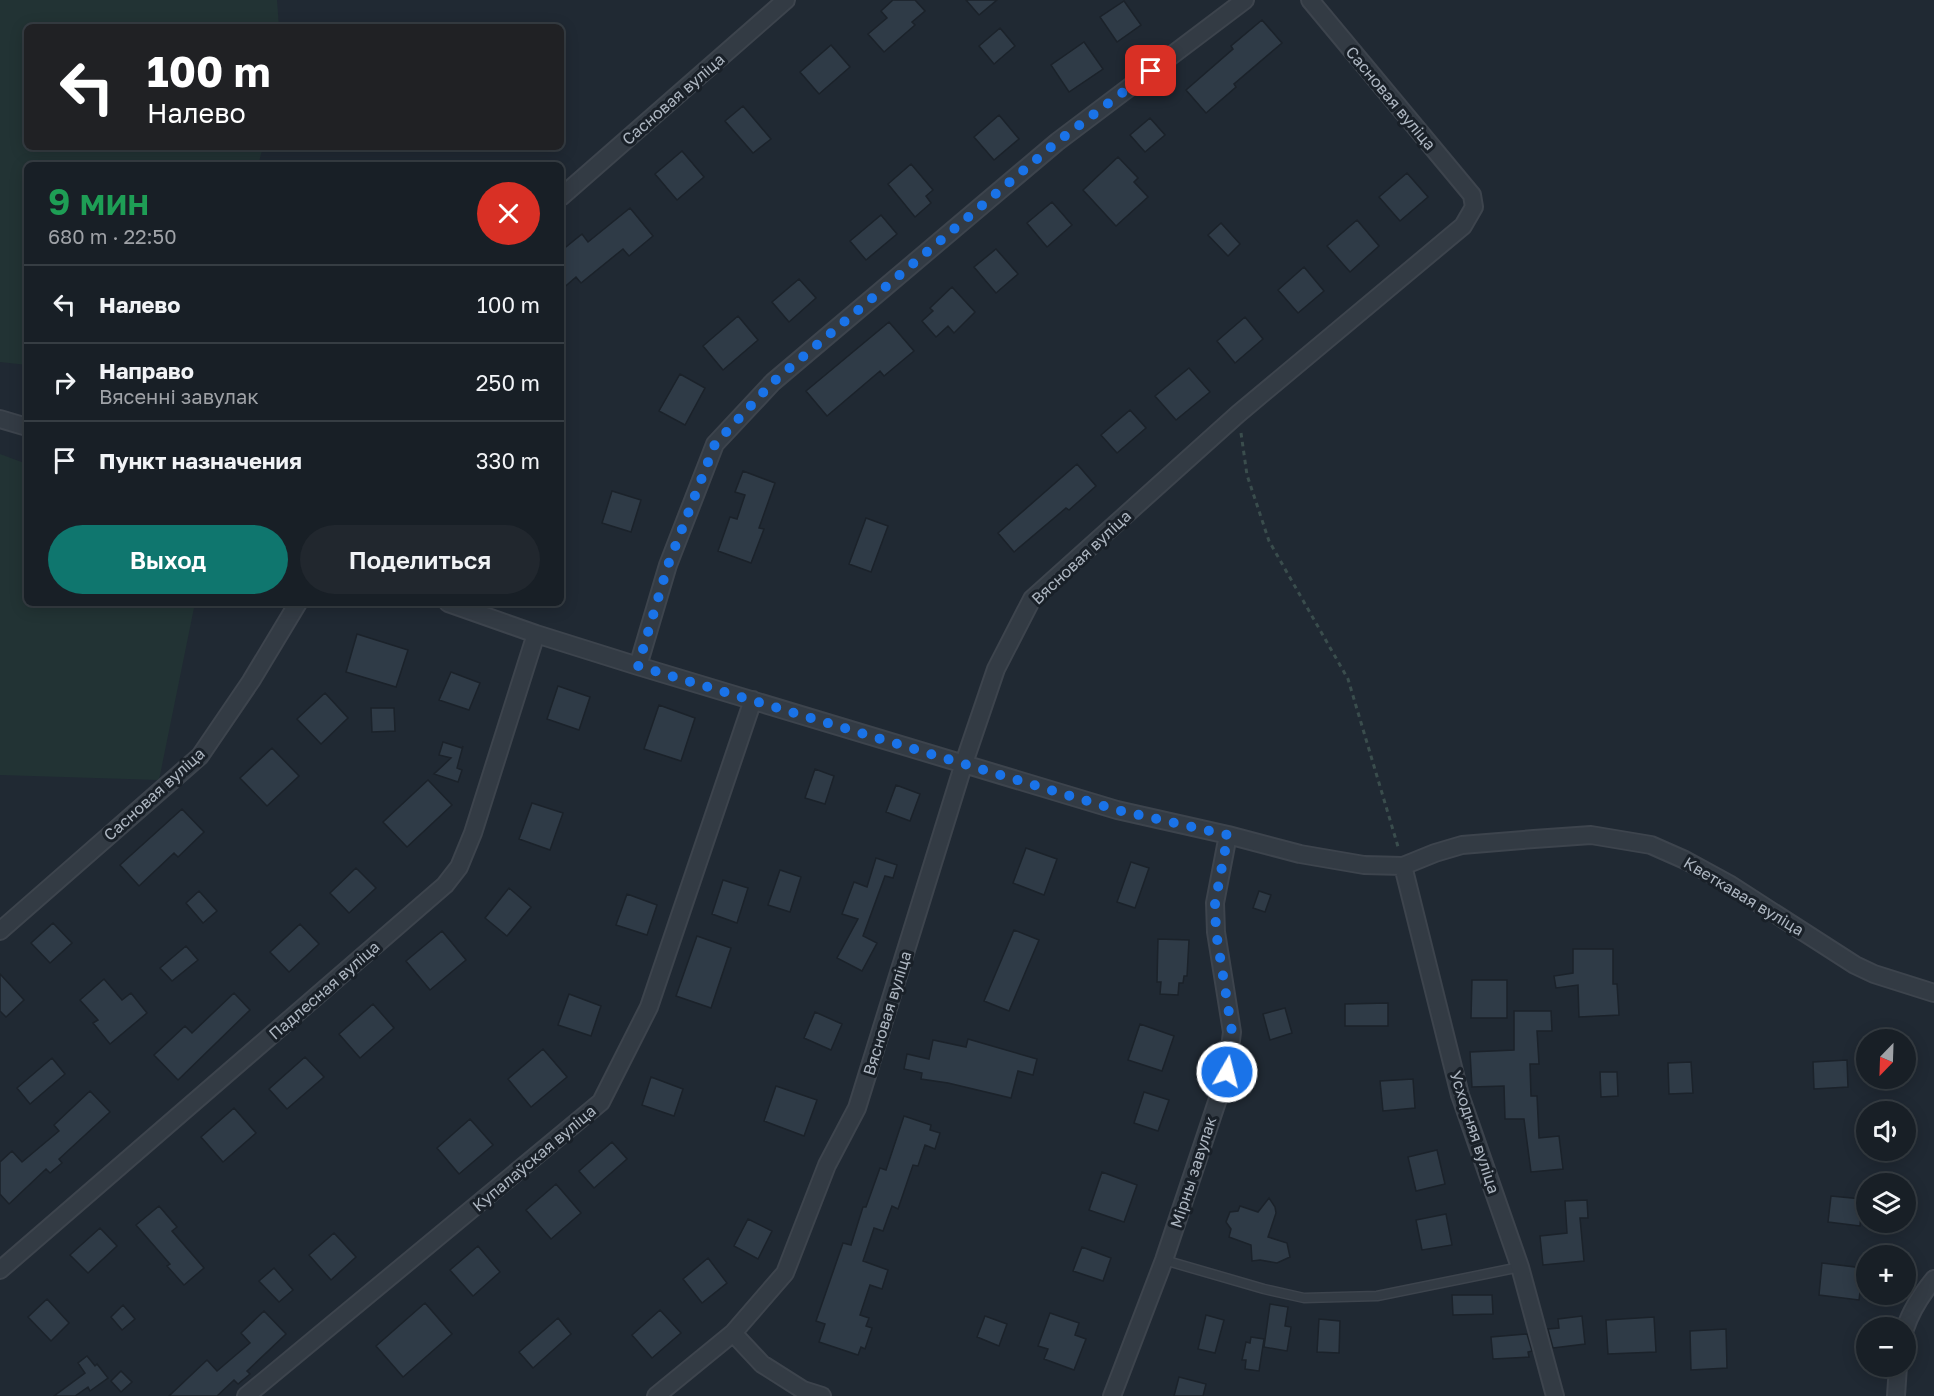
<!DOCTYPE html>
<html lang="ru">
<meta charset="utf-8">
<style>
body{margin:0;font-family:"Golos Text",sans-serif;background:#21272e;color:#f1f3f6;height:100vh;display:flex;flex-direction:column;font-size:22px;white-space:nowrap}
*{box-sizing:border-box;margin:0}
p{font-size:20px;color:#9fa2a7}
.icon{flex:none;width:33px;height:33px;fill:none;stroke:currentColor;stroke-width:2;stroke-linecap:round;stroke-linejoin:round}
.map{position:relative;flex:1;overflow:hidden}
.drawer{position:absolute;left:24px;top:162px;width:540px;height:444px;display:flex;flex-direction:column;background:#181f26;border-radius:9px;box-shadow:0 3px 15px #0003,0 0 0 2px #363d43}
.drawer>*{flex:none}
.guide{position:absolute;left:24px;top:24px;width:540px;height:126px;border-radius:9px;box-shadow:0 3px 15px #0003,0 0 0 2px #363d43;background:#202124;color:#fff;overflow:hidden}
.needle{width:39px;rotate:203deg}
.fabs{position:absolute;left:1856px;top:1029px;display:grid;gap:12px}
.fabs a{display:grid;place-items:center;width:60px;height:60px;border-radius:50%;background:#181f26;box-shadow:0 3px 15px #0003,0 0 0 2px #363d43;font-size:30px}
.pin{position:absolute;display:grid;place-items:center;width:51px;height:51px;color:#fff;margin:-26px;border-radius:12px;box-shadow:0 3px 9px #0006}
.me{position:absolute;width:66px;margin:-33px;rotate:8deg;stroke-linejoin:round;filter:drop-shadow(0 0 4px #0008)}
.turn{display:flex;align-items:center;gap:21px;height:126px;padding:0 24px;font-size:27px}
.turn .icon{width:78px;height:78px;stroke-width:2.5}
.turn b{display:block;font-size:42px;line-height:51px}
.round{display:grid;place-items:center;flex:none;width:63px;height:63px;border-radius:32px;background:#21272e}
.overview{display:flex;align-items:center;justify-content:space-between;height:102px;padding:0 24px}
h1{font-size:36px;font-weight:600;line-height:45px;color:#1e9e55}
.action{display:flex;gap:12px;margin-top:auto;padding:12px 24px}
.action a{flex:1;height:69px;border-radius:36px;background:#0f766e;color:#fff;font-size:24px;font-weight:600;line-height:69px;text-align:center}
.action a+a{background:#21272e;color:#f1f3f6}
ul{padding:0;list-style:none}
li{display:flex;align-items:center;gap:18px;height:78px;padding:0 24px;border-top:2px solid #363d43}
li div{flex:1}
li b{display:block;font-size:22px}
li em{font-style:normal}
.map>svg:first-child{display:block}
</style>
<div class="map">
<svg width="1934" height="1396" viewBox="0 0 1934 1396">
<rect width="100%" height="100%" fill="#202933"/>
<path fill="#223334" d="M0,0H277L279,27H27V147H263L258,165H27V365L0,362Z
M0,454L27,464V603H195L159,780L0,775Z"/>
<path fill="#2f3b47" stroke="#1b222a" stroke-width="1.5" d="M893,0H915L925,11L912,22L915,25L884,52L868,34L887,18L881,11Z
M966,0H997L979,15Z
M1124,1L1141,25L1117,42L1100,17Z
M1262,20L1282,43L1234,84L1236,87L1206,113L1186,90L1233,49L1231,46Z
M1000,28L1015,46L994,64L979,46Z
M1084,42L1103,69L1069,92L1051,65Z
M831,45L850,67L819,94L800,72Z
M743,106L771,139L753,153L725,121Z
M999,115L1019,139L994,160L974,137Z
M1150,118L1165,135L1145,152L1130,135Z
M682,151L704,177L677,200L655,174Z
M1118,157L1138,178L1134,182L1148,197L1116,226L1083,190Z
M911,164L933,190L926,196L931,203L915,217L888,184Z
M1407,173L1428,197L1400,221L1379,197Z
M1052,202L1072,225L1047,247L1027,223Z
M630,208L653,236L629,256L623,249L581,283L576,277L561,290V251L582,234L588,242Z
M881,215L897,234L866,260L850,241Z
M1357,220L1379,246L1350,272L1327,246Z
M1221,223L1240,244L1228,256L1208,235Z
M996,249L1018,274L996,293L974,267Z
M1304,267L1324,291L1298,313L1278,290Z
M799,279L816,298L789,322L772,302Z
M952,287L975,312L954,333L948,326L936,337L922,321L933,311L930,308Z
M738,316L758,340L723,370L703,346Z
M1245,317L1263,339L1235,363L1217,341Z
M889,322L914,351L884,376L880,371L827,416L806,391Z
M1189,368L1210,392L1176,420L1155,396Z
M680,374L705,388L685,425L659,411Z
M1130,410L1146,428L1117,453L1101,435Z
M1077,464L1096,486L1069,510L1066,508L1014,552L998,533Z
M743,471L775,483L759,528L764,529L751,563L718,551L730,517L737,519L745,495L735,492Z
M612,491L641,500L631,532L602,523Z
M866,518L888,526L871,572L849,564Z
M357,634L408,650L396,687L346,672Z
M451,672L480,683L469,710L439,700Z
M558,686L590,697L579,730L547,719Z
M325,693L348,718L321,744L297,719Z
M659,705L695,718L681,761L644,749Z
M371,708H394L395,731L372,732Z
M443,742L462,748L463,746L457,768L462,770L458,782L434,774L451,758L439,755Z
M272,748L299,776L267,806L240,778Z
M815,769L834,776L825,804L805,798Z
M428,780L452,805L407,847L383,822Z
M896,785L920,794L910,821L886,812Z
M532,803L563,813L550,850L519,839Z
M182,809L204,832L178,857L174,853L139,886L120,865Z
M1026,848L1057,859L1044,895L1013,883Z
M876,858L897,865L893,878L885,876L863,936L877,943L862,971L837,958L858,919L842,914L854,882L867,887Z
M1131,862L1149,868L1135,908L1117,902Z
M356,868L376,888L349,913L330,893Z
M780,870L801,877L790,912L768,905Z
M723,880L748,888L737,923L712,914Z
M509,888L531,907L507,936L485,918Z
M199,891L217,911L203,923L186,903Z
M1259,891L1271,895L1265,912L1253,908Z
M627,894L657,905L647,935L616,925Z
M53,923L72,943L50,963L31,943Z
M300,924L319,944L289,972L270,952Z
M1014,930L1039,940L1009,1011L984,1001Z
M442,931L466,960L430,990L406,961Z
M697,936L731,948L711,1008L676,996Z
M1158,939L1189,940L1187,976H1184L1183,983H1179L1178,995L1160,994L1161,982H1157Z
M186,946L198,960L172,981L160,968Z
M1573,949H1613V984H1617L1619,1015L1579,1017L1578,985L1556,988L1554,976L1573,973Z
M0,974L24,1000L6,1017L0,1011Z
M104,979L122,1000L131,993L147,1013L110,1044L93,1023L98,1020L80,1000Z
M1472,980H1507V1018H1471Z
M234,993L250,1010L178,1080L154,1055L185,1026L192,1033Z
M569,994L601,1006L591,1036L558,1025Z
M1388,1003V1026H1345V1004Z
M373,1004L394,1028L360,1058L339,1034Z
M1285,1008L1292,1033L1270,1040L1263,1014Z
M1514,1011H1551L1552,1031H1537L1539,1064H1530L1531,1096H1537L1539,1138L1559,1136L1563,1169L1531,1172L1524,1119H1505L1504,1086L1472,1087L1470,1052L1514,1050Z
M815,1012L842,1024L831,1050L804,1038Z
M1140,1024L1174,1036L1162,1071L1128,1060Z
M968,1039L1037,1059L1033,1075L1018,1071L1011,1098L948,1083L921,1079L922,1073L904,1069L907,1054L929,1059L933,1040L966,1047Z
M543,1049L567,1077L531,1107L508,1079Z
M305,1057L324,1077L287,1109L269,1089Z
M52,1058L65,1074L30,1104L17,1088Z
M1847,1060L1848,1087L1814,1089L1813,1062Z
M1691,1062L1693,1093L1669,1094L1668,1063Z
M1600,1072H1617L1618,1096L1601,1097Z
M651,1077L683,1089L674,1116L642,1105Z
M1413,1079L1415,1108L1383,1111L1380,1081Z
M776,1086L817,1100L804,1136L764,1121Z
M90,1091L110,1112L59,1159L62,1163L50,1173L46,1169L9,1204L0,1194V1162L12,1151L22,1162L59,1131L54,1125Z
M1144,1092L1169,1100L1158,1131L1134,1123Z
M234,1108L256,1133L223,1162L201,1137Z
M904,1116L931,1125L930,1130L940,1133L935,1149L925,1145L918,1166L913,1165L898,1209L892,1206L883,1231L874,1228L863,1261L888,1270L882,1289L870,1285L860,1315L869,1318L866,1326L872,1328L865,1349L861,1347L858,1355L819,1342L825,1324L816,1321L843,1243L851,1245L863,1207H866L880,1168L886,1170Z
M470,1119L493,1145L459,1174L437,1148Z
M612,1142L627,1159L594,1188L579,1171Z
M1437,1150L1445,1184L1416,1191L1408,1157Z
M1102,1172L1137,1185L1124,1222L1089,1210Z
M556,1184L581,1213L551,1239L526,1210Z
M1831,1196L1862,1199L1860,1226L1828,1222Z
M1269,1198L1275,1207L1276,1213L1268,1237L1287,1243L1290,1257L1277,1263L1260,1260L1252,1261L1251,1245L1229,1237L1231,1229L1226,1222L1230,1212L1238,1211L1240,1206L1258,1212Z
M1587,1200L1588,1218H1580L1584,1261L1543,1265L1540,1236L1567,1233L1565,1201Z
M159,1206L177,1227L172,1231L204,1268L184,1285L167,1266L170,1264L136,1225Z
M1446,1214L1452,1245L1422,1250L1416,1220Z
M748,1219L772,1231L758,1259L734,1246Z
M100,1228L117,1246L88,1273L70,1255Z
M334,1233L356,1257L331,1280L309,1255Z
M478,1246L500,1272L473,1296L450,1270Z
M1082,1247L1111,1258L1103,1281L1073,1271Z
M708,1258L727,1283L702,1303L683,1279Z
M1822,1263L1863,1268L1859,1300L1819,1295Z
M274,1268L293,1290L279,1302L259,1281Z
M1452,1295H1492L1493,1314L1453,1315Z
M47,1299L69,1323L51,1341L28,1317Z
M425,1303L452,1334L403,1377L376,1346Z
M1270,1304L1288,1307L1285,1326L1291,1327L1287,1351L1264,1347Z
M123,1305L135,1319L122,1330L111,1317Z
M660,1310L681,1333L652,1358L632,1335Z
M264,1311L286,1334L247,1371L250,1374L238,1384L234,1380L217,1396H169L207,1360L217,1371L250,1343L241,1333Z
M1050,1313L1079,1323L1075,1335L1086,1339L1074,1370L1044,1359L1048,1349L1038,1346Z
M1206,1315L1224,1320L1215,1353L1198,1349Z
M985,1316L1007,1324L999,1346L977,1337Z
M1582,1316L1585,1344L1553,1348L1548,1329L1559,1328L1558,1319Z
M1654,1317L1656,1352L1608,1354L1606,1320Z
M558,1318L571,1334L533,1368L519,1352Z
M1319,1319L1340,1321L1339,1353L1317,1352Z
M1726,1329L1727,1368L1691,1370L1690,1331Z
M1527,1334L1532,1351L1528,1352L1529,1357L1493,1359L1491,1337Z
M1251,1337L1264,1339L1259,1371L1245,1369L1246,1360H1242L1246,1342L1250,1343Z
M87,1356L95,1366L97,1364L108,1378L90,1391L88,1387L75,1396H54L85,1373L78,1363Z
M121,1371L132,1382L121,1392L111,1381Z
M1179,1377L1206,1384L1203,1396H1174Z"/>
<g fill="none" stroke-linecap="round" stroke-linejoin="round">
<g stroke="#3d444d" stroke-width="11">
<path id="lane" d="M1164,1260L1264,1289L1304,1298L1377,1296L1520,1267"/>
</g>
<g stroke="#3d444d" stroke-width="20">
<path id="street" d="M561,197L786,0
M0,419L27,427
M448,603L536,634L638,666L1117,810L1228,835L1300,854L1364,865L1403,866L1435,853L1462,845L1534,839L1591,835L1651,845L1685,860L1729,884L1855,965L1874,974L1934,993
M638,666L668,565L715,444L773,382L1057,142L1245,0
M1403,866L1460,1095L1520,1267L1555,1396
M0,931L200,756L251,681L298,603
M0,1270L445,885L459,867L473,833L536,634
M1905,1329C1911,1310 1921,1295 1934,1279
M733,1333L762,1364L803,1390L822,1396
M246,1396L601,1102L649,1007L753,700
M656,1396L733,1333L785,1273L827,1165L857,1108L964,763L996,669L1032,599L1238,414L1463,226L1474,207L1472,195L1310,0
M1112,1396L1164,1260L1227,1072L1232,1032L1216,932L1215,903L1228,835
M1896,1396L1898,1366"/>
</g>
<path stroke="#3a4d4d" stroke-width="3" stroke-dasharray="4.5 4.5" stroke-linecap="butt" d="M1241,433L1247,475L1269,541L1348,679L1399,850"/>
<use href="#lane" stroke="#333b44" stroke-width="8"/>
<use href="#street" stroke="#333b44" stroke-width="16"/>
</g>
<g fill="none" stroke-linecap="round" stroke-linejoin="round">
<path stroke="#1a73e8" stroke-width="10" stroke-dasharray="0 18" d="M1151,71L1057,142L773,382L715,444L668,565L638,666L1117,810L1228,835L1215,903L1216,932L1232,1032L1227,1072"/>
</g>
<g text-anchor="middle" stroke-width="6" stroke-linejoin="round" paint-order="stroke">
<g font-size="16" fill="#adb6c1" stroke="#192028">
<text transform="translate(1391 98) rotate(50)" y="6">Сасновая вуліца</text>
<text transform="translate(673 99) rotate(-41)" y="6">Сасновая вуліца</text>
<text transform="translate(1081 557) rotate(-43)" y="6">Вясновая вуліца</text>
<text transform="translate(154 794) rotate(-42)" y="6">Сасновая вуліца</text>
<text transform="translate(1744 896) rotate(31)" y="6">Кветкавая вуліца</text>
<text transform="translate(324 990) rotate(-41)" y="6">Падлесная вуліца</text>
<text transform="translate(887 1013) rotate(-73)" y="6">Вясновая вуліца</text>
<text transform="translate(1475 1132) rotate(72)" y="6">Усходняя вуліца</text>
<text transform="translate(534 1158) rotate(-40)" y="6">Купалаўская вуліца</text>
<text transform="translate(1193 1172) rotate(-72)" y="6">Мірны завулак</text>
</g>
</g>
</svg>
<div class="fabs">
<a><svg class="needle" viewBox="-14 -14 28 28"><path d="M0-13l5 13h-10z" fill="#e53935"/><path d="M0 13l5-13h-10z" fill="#9fa2a7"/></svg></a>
<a><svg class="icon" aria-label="sound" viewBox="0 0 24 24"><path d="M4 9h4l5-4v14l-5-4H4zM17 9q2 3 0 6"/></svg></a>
<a><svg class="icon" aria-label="layers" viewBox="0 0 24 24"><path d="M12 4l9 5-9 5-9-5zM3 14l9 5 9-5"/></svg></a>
<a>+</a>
<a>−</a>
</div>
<div class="pin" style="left:1151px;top:71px;background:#d93025"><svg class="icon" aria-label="arrive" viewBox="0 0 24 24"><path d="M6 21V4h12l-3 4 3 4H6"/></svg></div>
<svg class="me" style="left:1227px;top:1072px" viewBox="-20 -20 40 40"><circle r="17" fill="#1a73e8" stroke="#fff" stroke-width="3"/><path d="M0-11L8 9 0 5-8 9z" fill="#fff"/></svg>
<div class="guide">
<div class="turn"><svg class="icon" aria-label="left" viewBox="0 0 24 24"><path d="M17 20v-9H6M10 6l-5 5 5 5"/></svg><div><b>100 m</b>Налево</div></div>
</div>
<section class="drawer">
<div class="overview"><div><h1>9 мин</h1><p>680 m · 22:50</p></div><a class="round" style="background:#d93025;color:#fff"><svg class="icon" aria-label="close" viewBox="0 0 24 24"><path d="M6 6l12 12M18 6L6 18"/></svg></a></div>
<ul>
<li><svg class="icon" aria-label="left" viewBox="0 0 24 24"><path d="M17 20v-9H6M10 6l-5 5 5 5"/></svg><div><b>Налево</b></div><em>100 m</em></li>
<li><svg class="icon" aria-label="right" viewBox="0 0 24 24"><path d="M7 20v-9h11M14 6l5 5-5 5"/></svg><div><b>Направо</b><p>Вясенні завулак</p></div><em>250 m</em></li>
<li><svg class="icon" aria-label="arrive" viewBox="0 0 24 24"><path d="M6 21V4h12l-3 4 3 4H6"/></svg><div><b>Пункт назначения</b></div><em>330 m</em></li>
</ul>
<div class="action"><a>Выход</a><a>Поделиться</a></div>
</section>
</div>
